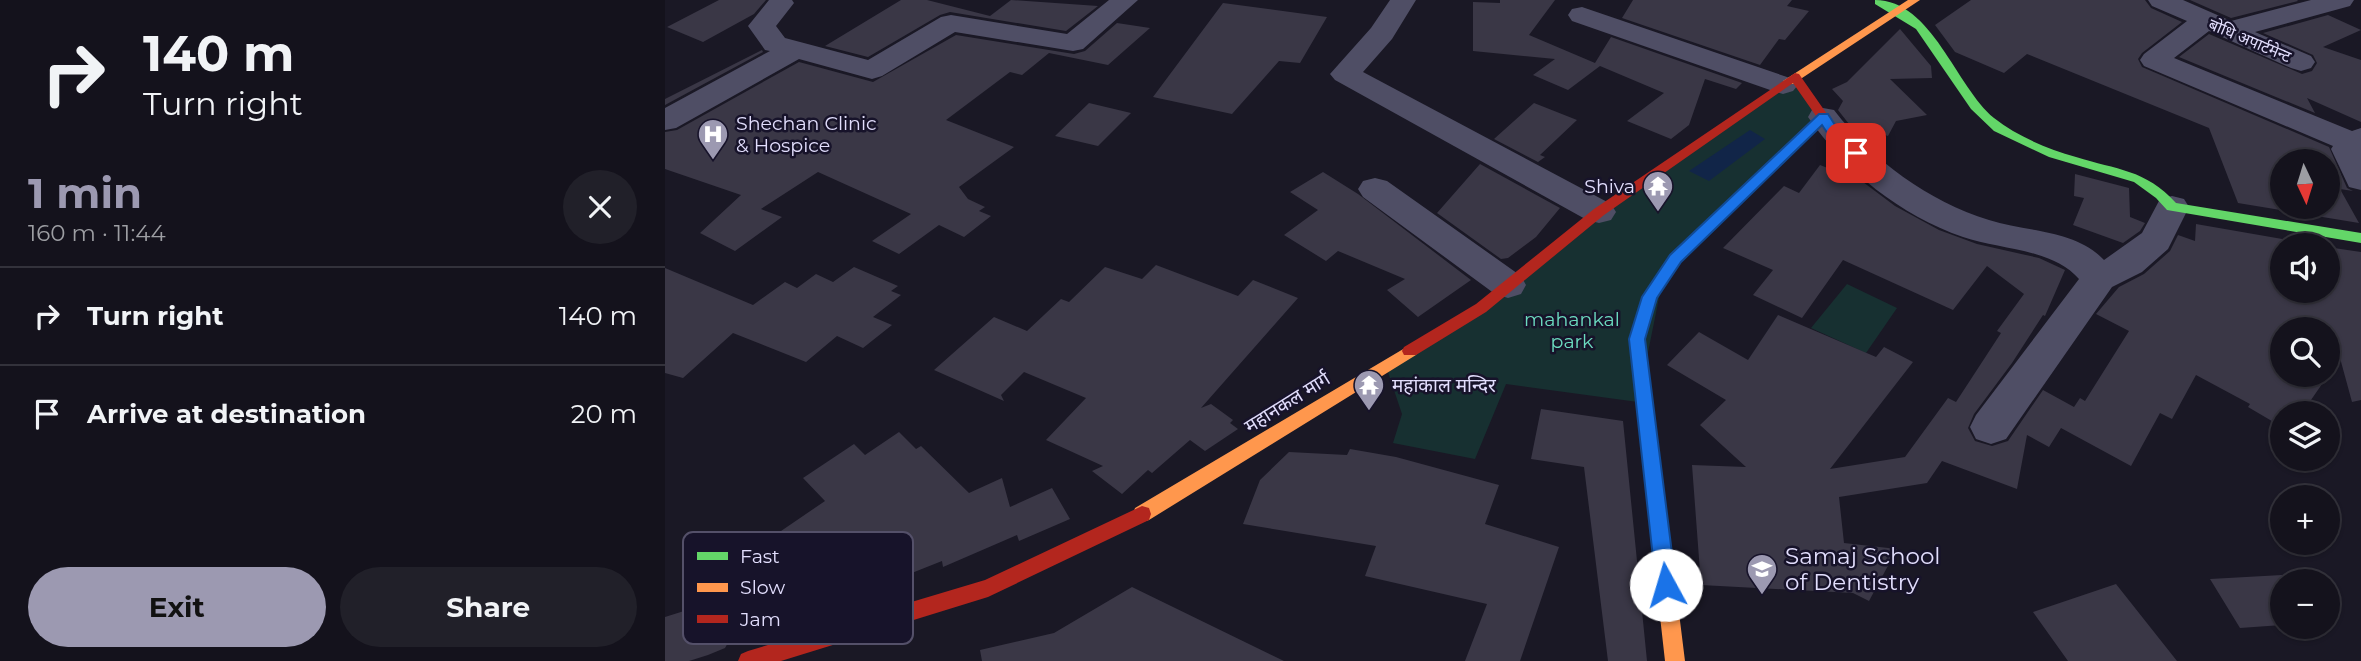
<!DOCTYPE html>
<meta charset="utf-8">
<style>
body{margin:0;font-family:Montserrat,"Noto Sans Devanagari",sans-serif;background:#212029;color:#f1f3f6;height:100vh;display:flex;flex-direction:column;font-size:26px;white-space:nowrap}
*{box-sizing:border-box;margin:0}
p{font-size:23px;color:#9d9ea3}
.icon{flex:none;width:38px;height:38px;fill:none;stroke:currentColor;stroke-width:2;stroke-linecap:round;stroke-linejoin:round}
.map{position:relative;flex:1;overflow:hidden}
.side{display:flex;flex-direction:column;background:#14121c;width:665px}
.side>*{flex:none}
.guide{background:#14121c;color:#f1f3f6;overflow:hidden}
.needle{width:46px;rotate:176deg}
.tools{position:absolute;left:1605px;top:149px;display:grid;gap:14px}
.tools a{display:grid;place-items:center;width:70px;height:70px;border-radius:50%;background:#14121c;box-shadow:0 2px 5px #0004,0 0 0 2px #33323b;font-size:35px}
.pin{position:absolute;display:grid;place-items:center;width:60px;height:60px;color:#fff;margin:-30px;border-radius:14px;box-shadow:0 4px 10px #0006}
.me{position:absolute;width:77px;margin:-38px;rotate:354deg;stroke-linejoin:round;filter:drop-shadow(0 0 5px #0008)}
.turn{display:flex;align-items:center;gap:24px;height:147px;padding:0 28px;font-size:32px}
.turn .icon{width:91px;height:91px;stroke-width:2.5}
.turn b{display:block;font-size:49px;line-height:60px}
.round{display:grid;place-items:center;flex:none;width:74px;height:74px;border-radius:37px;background:#212029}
.headline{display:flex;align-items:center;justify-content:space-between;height:119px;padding:0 28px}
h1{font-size:42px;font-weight:700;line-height:52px;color:#9c99b1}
.button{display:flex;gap:14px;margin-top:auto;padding:14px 28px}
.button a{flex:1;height:80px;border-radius:42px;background:#9c99b1;color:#111;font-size:28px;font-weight:700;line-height:80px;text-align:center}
.button a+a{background:#212029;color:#f1f3f6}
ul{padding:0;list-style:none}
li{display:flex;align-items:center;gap:21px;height:98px;padding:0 28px;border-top:2px solid #33323b}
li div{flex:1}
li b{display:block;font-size:26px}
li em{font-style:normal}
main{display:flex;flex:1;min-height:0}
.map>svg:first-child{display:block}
</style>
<main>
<section class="side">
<div class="guide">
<div class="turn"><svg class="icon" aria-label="right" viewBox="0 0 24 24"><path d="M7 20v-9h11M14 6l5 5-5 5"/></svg><div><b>140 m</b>Turn right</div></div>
</div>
<div class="headline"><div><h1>1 min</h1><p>160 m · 11:44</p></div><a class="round"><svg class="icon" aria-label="close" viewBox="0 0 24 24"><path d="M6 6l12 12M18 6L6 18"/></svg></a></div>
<ul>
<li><svg class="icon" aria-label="right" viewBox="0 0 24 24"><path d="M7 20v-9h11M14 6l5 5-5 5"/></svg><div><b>Turn right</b></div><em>140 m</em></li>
<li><svg class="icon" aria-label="arrive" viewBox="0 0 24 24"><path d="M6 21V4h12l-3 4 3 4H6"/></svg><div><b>Arrive at destination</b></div><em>20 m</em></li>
</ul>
<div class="button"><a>Exit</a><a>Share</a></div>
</section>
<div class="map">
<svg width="1696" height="661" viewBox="0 0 1696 661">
<rect width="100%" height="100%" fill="#1a1825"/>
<path fill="#173031" d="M1129,81L1156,114L1002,258L973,402L841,384L810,459L728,443L737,414L722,369L965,194Z
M1182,284L1232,308L1201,353L1146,328Z"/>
<path fill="#112548" d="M1085,130L1100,139L1044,181L1024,171Z"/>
<path fill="#3a3746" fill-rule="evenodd" d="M54,0H101L89,14L38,42L2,27Z
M236,0H262L325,16L346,0L433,6L401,31L285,12L275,15L203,57L160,46Z
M835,0H890L864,35L930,63L946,37L1077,83L1071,89L1040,79L1024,125L1006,139L962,121L999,93L935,66L903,90L868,75L890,59L808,51V2L835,3Z
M968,0H1127L1122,6L1144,11L1120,40L1114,39L1095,65L957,18Z
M1306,0H1480L1486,8L1517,22L1477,53L1473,59L1477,67L1664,147L1682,188L1688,191L1675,189L1694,223L1573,203L1544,128L1362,54L1339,73L1290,52L1270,25ZM1617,161H1662V206H1617Z
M1525,0H1632L1633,1L1566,18Z
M558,3L662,17L635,63L614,61L567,114L488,97Z
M1663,15L1696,30L1658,47L1696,60V122L1642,98L1650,113L1514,57L1544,34L1637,74L1647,71L1652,63L1648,55L1598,33Z
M452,23L485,28L443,65L384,53L357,75L345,72L281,120L349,147L294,187L303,199L320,207L314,211L326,216L299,237L274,225L234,254L207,241L246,214L153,172L96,209L117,217L70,251L35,233L76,195L0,169V132L12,130L134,62L208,82L291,35L409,54L420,51Z
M1235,29L1266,66L1267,78L1225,79L1262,115L1231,121L1223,136L1184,124L1173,110L1178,101L1167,89L1182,82Z
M97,50L98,52L0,105V99Z
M424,103L466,113L433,146L390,136Z
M869,103L912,120L875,155L880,157L873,162L829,139Z
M815,164L895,208L871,237L843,258L836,259L772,213Z
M1155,165L1198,182L1230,206L1274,230L1312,244L1374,258L1400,270L1380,316L1378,315L1347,363L1309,414L1303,428L1310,441L1327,446L1343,441L1378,390L1409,407L1415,398L1420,401L1464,331L1431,314L1454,287L1479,274L1505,251L1513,235L1530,241L1531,224L1652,245H1617V290H1662V247L1696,252V400L1687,402L1675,358L1637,413H1617V427L1583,407L1585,404L1531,375L1507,419L1495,413L1466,466L1396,428L1384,447L1362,435L1352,489L1277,461L1262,483L1174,497L1179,543L1232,549L1204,601L1188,593L1036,585L1027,465L1081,467L1035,425L1061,400L1002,365L1034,332L1083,360L1113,315L1211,357L1219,347L1248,362L1165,469L1240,457L1283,398L1291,402L1336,333L1332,331L1359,294L1322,266L1288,310L1178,260L1137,318L1088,295L1108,270L1058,248L1119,186L1134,193ZM1617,329H1662V374H1617Z
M658,172L693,194L806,280L753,317L722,290L740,279L673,251L661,261L619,235L653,210L625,192Z
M1410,174L1464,188L1465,217L1480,223L1475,231L1458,243L1408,225L1419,198L1409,196Z
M491,265L573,296L588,280L633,298L536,408L546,404L568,420L565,423L573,429L540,451L525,440L487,473L483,470L457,494L427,471L438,466L381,440L421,398L359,372L336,395L339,401L269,370L329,317L362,331L396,299L404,302L440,267L477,279Z
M189,267L233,286L226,291L236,295L208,317L227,325L198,348L172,336L141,362L68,333L18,378L0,373V268L88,305L120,282L132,288L151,274L168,282Z
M876,409L958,421L982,661H943L919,467L866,459Z
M234,432L251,449L256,446L304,493L337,478L345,507L387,488L405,519L354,541L352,535L278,567L277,561L131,619L64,641L60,648L43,655L24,661H0V617L89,589L69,563L160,501L138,478L189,444L200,455Z
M685,449L731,457L834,485L820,524L894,547L855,661H800L822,604L700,576L711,546L578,524L595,480L624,452L682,455Z
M1617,575V625L1575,628L1545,579Z
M1451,584L1512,661H1403L1368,612Z
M467,587L619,661H317L315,650L389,633Z"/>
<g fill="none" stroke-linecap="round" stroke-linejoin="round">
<path fill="#4f4e65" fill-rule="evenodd" d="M104,0H127L129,3L111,26L120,38L203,60L276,17L286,15L402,34L444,0H473L418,49L408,51L290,32L217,76L207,79L134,59L11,128L0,130V108L105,51L100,50L83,26Z
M725,0H751L727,39L698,72L946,204L951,212L946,220L934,223L922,220L670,80L665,74L706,28Z
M1483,0H1518L1566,21L1646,0H1689L1685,6L1590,32L1646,56L1650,62L1646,68L1636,71L1626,68L1544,31L1509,58L1687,131L1696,128V190L1684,187L1666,149L1668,146L1479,66L1475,60L1479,54L1522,21L1487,6Z
M917,7L1128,79L1133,85L1128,91L1118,94L1108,91L907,21L903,15L907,9Z
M1158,108L1169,110C1208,161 1263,201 1324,220C1361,232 1410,229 1439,260L1477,233L1495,199L1507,196L1519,199L1524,207L1503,249L1477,272L1447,287L1341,439L1326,444L1311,439L1305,427L1311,415L1414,279C1387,248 1335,250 1298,237C1235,215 1181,172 1143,117L1147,110Z
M710,178L722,181L856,276L861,285L856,294L843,298L830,294L698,197L693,189L698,181Z"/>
<path fill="#63d668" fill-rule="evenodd" d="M1210,0C1267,0 1291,87 1329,118C1352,136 1382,149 1411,157C1452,170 1480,169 1511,203L1696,233V243L1502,210L1491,198L1469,182L1384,157L1329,131L1306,109L1251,29L1210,4Z"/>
<path fill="#ff974d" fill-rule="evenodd" d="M1243,0H1255L1128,84H1120L1118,81Z
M1004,263L1011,268L992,298L980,339L1020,661H1000L964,339L977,297L999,264Z
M745,345L751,347L753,351L751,355L484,520L477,522L470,520L468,514L470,508Z"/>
<path fill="#b3261e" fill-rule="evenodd" d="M1130,73L1134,74L1164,117L1016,262L1009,272H999L997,268L1006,254L1151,116L1128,83L939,215L821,312L751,355H739L737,351L739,347L811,304L929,209Z
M477,506L484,508L486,514L484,520L323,597L116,661H73L76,654L83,651L320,580Z"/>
</g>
<path fill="#1a73e8" stroke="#114b97" stroke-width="2" d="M1154,114H1163L1177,136L1195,151V156C1178,159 1165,137 1157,125L1016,262L992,298L980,339L1011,585L1008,591L1001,594L994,591L991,585L964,339L977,297L1005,255Z"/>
<defs>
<g id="hospital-pin" transform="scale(1.575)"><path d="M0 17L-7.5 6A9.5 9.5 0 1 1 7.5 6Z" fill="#9c99b1" stroke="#17132a"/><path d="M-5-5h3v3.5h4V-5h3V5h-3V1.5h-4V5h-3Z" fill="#fff"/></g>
<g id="temple-pin" transform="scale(1.575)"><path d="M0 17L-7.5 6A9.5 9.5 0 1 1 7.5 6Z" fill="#9c99b1" stroke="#17132a"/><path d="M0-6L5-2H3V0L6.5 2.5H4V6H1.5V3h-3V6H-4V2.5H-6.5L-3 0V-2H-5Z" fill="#fff"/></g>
<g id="university-pin" transform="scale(1.575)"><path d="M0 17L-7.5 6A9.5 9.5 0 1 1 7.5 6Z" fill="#9c99b1" stroke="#17132a"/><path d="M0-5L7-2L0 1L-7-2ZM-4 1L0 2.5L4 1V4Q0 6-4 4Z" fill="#fff"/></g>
</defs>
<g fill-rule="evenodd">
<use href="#hospital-pin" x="48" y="134"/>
<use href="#temple-pin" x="993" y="186"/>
<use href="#temple-pin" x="704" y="385"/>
<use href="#university-pin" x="1097" y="569"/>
</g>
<g text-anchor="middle" stroke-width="5" stroke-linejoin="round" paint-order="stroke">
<g font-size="16" fill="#e2defd" stroke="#17132a">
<text transform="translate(1585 40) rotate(23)" y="6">बोधि अपार्टमेन्ट</text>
</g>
<g font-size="19" fill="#e2defd" stroke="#17132a" text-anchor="start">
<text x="71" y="130">Shechan Clinic<tspan x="71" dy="22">&amp; Hospice</tspan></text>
<text x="970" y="193" text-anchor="end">Shiva</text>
<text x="727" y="392">महांकाल मन्दिर</text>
</g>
<g font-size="19" fill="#6cdbc0" stroke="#17132a">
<text x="907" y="326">mahankal<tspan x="907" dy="22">park</tspan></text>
</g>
<g font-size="19" fill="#e2defd" stroke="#17132a">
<text transform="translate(622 402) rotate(-32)" y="7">महानकल मार्ग</text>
</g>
<g font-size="23" fill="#e2defd" stroke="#17132a" text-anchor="start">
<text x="1120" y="564">Samaj School<tspan x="1120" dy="26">of Dentistry</tspan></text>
</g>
</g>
<rect x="18" y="532" width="230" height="112" rx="10" fill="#17132a" stroke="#545069" stroke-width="2"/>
<rect x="32" y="552" width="31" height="8" fill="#63d668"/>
<rect x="32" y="583" width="31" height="9" fill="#ff974d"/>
<rect x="32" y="615" width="31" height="8" fill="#b3261e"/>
<g font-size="19" fill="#e2defd">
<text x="75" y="563">Fast</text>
<text x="75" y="594">Slow</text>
<text x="75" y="626">Jam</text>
</g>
</svg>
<div class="tools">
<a><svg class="needle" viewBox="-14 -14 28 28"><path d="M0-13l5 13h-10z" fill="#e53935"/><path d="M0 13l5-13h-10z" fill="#9d9ea3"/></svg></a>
<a><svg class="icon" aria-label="sound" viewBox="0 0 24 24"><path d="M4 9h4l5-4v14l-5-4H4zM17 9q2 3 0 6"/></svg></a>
<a><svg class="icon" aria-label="search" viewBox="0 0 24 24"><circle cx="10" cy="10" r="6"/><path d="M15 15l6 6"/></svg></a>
<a><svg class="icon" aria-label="layers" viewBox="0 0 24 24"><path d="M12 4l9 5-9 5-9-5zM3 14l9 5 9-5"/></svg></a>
<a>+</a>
<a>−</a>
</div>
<div class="pin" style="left:1191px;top:153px;background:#d93025"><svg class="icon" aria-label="arrive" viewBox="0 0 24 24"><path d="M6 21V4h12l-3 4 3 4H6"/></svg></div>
<svg class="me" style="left:1001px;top:585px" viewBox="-20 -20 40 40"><circle r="19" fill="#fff"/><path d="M0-13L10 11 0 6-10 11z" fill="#1a73e8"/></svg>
</div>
</main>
